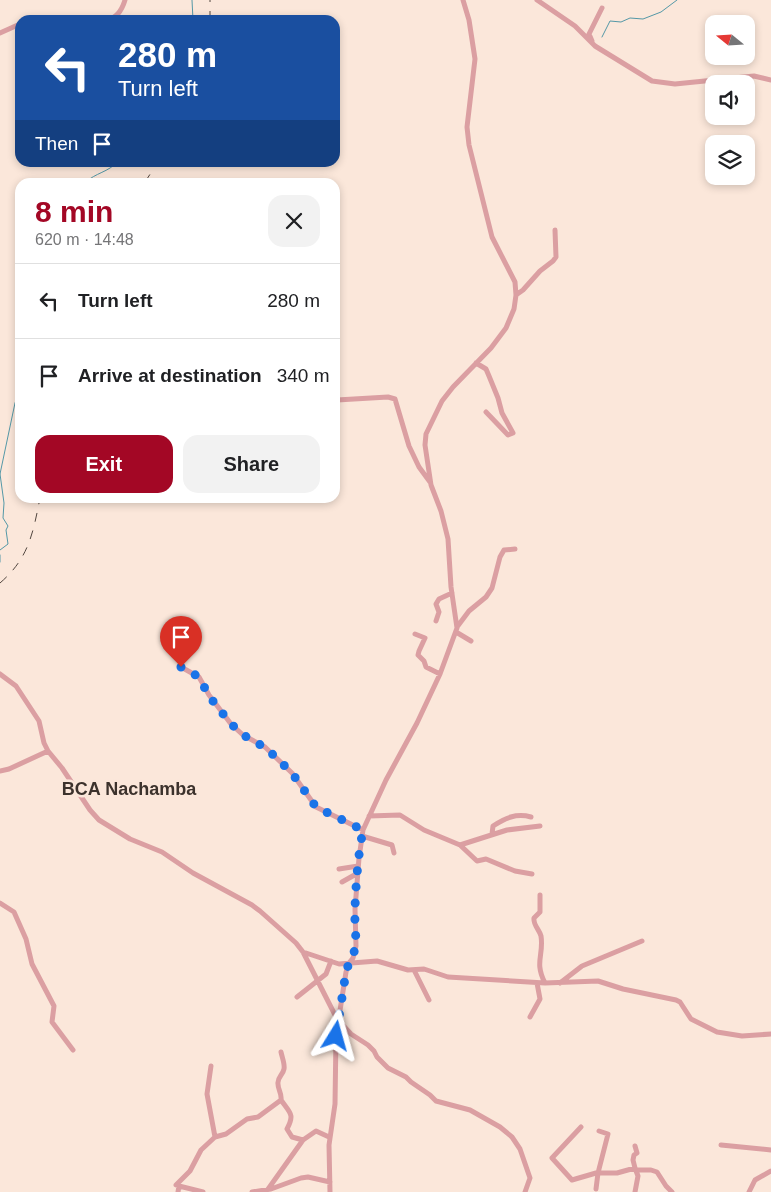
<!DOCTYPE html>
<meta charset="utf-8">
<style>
body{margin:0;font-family:Helvetica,sans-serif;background:#f2f2f2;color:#202124;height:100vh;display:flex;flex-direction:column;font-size:19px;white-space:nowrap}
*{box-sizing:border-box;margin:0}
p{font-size:16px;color:#757577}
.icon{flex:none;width:28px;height:28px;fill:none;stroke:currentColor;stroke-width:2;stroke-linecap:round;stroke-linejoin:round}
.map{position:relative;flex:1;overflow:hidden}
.details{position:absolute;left:15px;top:178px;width:325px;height:325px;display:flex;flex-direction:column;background:#fff;border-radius:15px;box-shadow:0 2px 8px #0003}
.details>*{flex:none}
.banner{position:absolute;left:15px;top:15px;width:325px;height:152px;border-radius:15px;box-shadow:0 2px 8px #0003;background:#1a4fa0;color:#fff;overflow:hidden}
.needle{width:32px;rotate:288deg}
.controls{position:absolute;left:705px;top:15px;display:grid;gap:10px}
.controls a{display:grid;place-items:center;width:50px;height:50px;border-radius:10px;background:#fff;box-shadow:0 2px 8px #0003;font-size:25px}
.pin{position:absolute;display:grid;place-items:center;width:42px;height:42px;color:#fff;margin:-51px -21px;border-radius:50% 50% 50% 0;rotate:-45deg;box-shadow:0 0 5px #0007}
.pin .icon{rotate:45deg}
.me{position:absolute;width:55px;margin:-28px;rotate:8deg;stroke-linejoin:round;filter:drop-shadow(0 0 4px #0008)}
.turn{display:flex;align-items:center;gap:18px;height:105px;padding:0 20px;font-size:22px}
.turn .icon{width:65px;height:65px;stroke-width:2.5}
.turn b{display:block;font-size:35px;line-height:42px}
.then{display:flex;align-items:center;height:48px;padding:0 20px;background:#0003;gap:10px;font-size:19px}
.round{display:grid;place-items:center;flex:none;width:52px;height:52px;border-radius:15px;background:#f2f2f2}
.head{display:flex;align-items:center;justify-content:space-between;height:85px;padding:0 20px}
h1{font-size:30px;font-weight:800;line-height:38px;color:#a30725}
.cta{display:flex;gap:10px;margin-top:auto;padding:10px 20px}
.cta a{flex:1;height:58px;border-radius:15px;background:#a30725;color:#fff;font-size:20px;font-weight:800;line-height:58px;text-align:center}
.cta a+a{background:#f2f2f2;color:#202124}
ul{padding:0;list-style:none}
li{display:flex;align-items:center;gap:15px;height:75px;padding:0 20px;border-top:1px solid #e0e0e0}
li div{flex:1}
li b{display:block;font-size:19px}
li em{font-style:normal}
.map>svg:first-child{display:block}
</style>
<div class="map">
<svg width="771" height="1192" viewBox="0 0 771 1192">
<rect width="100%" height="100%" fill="#fbe7da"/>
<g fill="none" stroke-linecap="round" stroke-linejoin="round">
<path stroke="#5498a7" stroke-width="1" d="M192,0L193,20
M602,37L610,21L621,22L630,18L643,19L661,12L677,0
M86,182C95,173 109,172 117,162
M0,474L15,403L20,391
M0,474L4,503L3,518L8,526L6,530L8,544L0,550
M0,555V562"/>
<path stroke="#db9fa2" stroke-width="5" d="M537,0L575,26L595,46L652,81L675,84L754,76L771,80
M107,20C117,18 122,10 125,0
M0,33L20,24
M592,41L589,34L602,8
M516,295L523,290L540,271L553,261L556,257L555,230
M476,363L486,369L489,376L498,398L502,413L513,433L508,435L486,412
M335,375V396L337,400L388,397L395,399L409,446L419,467L430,482
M436,621L439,612L436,604L439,599L452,593
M457,627L469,611L486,597L492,588L500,557L504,550L515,549
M456,632L471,641
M415,634L425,638L419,651L418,655L424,661L426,667L440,674
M181,667L199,677L209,695L231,724L243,735L265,747L292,773L316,807L363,830
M0,674L16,686L39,721L44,743L48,751L62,768L90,810L99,820L130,839L162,852L193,873L252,905L260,911L296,943L303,952L337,1019L351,1034L368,1045L374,1051L377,1057L388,1068L406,1077L411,1082L430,1095L436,1101L470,1110L500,1127L512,1137L520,1149L530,1178L525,1192
M0,771L9,769L48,751
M369,816L400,815L424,830L460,845L477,861L486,859L515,871L532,874
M492,834L493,826C505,818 516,813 531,817
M362,836L392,845L394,853
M460,845L507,830L540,826
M339,869L358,866
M342,882L358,873
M540,895V912L534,918C533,925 539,929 541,936C544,955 534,962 545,983
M0,903L14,912L26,939L32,964L54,1006L52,1022L73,1050
M303,952L339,964L377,961L408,970L424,969L448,977L545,983L598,981L623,989L676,1000L680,1002L691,1019L717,1032L742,1036L771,1034
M414,970L429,1000
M560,983L582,966L642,941
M297,997L326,974L331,961
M530,1017L540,999L537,983
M281,1052C282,1057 285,1064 284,1069C283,1075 277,1077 278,1084C278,1090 282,1093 281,1100
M581,1127L552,1158L572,1180L596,1173H617L635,1168L638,1176L635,1192
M215,1137L226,1134L247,1119L258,1117L281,1100C290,1113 295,1114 287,1129L292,1137L303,1140
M721,1145L771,1150
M635,1146L637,1153L634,1155L633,1160L635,1168
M637,1170H651L657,1172L666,1186L672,1192
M179,1186L203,1192
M596,1189L598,1173L608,1134L599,1131
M178,1192L179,1186L176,1185L190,1171L201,1150L215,1137L207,1094L211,1066
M252,1192L271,1189L301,1178L308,1177L330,1182
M266,1192L303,1140L316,1131L329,1137
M330,1192L329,1145L335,1104L336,1036L346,972L349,963L353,958L356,946L355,909L359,858L363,830L386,780L417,723L440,674L457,628L451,587L448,539L441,511L431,485L425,445L426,434L442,401L453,387L491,348L506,328L514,309L516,295L515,282L492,237L469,145L467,127L475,59L469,20L463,0
M749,1192L755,1180L771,1171"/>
<path stroke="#51463f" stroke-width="1" stroke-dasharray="9 9" stroke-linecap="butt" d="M210,20V0
M145,182L158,162
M0,583C29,558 33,533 40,498"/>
</g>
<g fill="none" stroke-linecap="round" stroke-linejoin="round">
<path stroke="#1a73e8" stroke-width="9" stroke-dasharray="0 16.2" d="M181,667L199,677L209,696L231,724L250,740L265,747L292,773L316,807L363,830C358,856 356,882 355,908C354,921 357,934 355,947C354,957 348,963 346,972L336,1036"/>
</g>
<g text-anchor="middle" stroke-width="5" stroke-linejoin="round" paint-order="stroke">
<g font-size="18" font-weight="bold" fill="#3c322c" stroke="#fbe7da">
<text x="129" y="795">BCA Nachamba</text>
</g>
</g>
</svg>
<div class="controls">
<a><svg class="needle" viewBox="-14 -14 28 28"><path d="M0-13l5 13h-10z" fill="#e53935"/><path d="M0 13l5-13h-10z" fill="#757577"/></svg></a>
<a><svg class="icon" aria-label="sound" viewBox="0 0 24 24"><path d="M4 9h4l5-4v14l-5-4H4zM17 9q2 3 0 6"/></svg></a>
<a><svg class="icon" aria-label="layers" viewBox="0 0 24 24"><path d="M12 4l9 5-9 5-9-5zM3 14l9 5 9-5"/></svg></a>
</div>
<div class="pin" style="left:181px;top:667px;background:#d93025"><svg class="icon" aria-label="arrive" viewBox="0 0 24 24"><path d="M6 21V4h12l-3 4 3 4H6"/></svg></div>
<svg class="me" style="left:336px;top:1036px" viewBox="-20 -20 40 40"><path d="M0-17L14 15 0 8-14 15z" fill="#1a73e8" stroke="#fff" stroke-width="4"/></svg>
<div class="banner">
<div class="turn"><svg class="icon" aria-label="left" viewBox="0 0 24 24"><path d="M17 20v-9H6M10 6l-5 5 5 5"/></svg><div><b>280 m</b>Turn left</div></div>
<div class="then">Then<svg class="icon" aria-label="arrive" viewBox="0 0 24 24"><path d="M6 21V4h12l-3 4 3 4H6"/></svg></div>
</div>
<section class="details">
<div class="head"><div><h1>8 min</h1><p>620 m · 14:48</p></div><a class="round"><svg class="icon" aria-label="close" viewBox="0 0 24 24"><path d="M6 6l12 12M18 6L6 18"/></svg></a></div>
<ul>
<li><svg class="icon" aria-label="left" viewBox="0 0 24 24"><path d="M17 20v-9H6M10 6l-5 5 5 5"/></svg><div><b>Turn left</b></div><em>280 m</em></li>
<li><svg class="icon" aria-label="arrive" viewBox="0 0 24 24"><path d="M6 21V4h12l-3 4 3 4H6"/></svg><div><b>Arrive at destination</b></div><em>340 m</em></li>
</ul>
<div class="cta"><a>Exit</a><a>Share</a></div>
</section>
</div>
